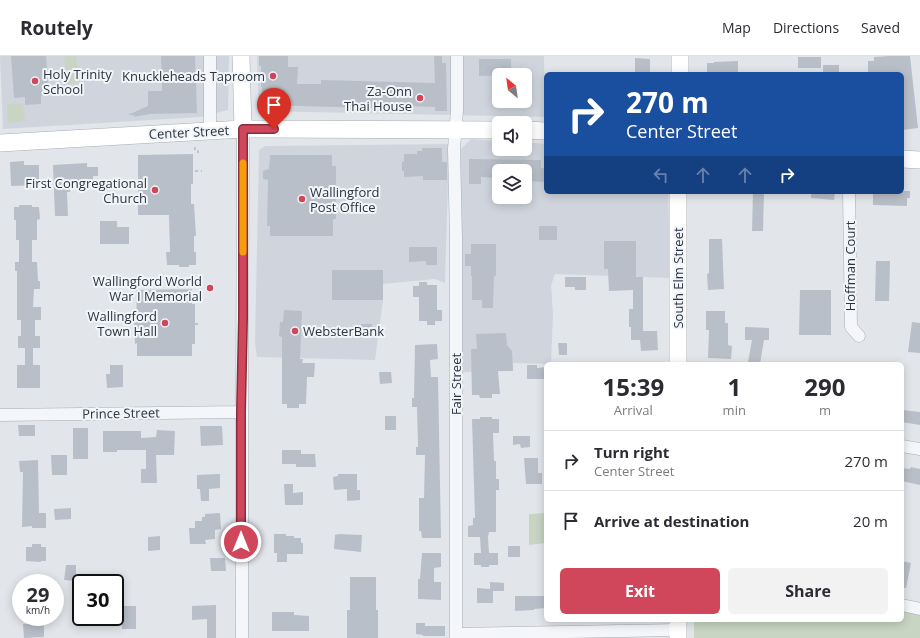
<!DOCTYPE html>
<style>
body{margin:0;font-family:"Open Sans",sans-serif;background:#f2f2f3;color:#2b2b33;height:100vh;display:flex;flex-direction:column;font-size:15px;white-space:nowrap}
*{box-sizing:border-box;margin:0}
p{font-size:13px;color:#7c7c81}
.icon{flex:none;width:22px;height:22px;fill:none;stroke:currentColor;stroke-width:2;stroke-linecap:round;stroke-linejoin:round}
.map{position:relative;flex:1;overflow:hidden}
.side{position:absolute;left:544px;top:306px;width:360px;height:260px;display:flex;flex-direction:column;background:#fff;border-radius:6px;box-shadow:0 2px 10px #0003}
.side>*{flex:none}
.banner{position:absolute;left:544px;top:16px;width:360px;height:122px;border-radius:6px;box-shadow:0 2px 10px #0003;background:#1a4fa0;color:#fff;overflow:hidden}
.needle{width:26px;rotate:331deg}
.tools{position:absolute;left:492px;top:12px;display:grid;gap:8px}
.tools a{display:grid;place-items:center;width:40px;height:40px;border-radius:6px;background:#fff;box-shadow:0 2px 10px #0003;font-size:20px}
.speed{position:absolute;left:12px;top:518px;display:flex;gap:8px;font-size:20px;font-weight:700;text-align:center}
.speed>*{display:grid;place-content:center;width:52px;height:52px;border-radius:50%;background:#fff;box-shadow:0 2px 10px #0003;line-height:1}
.speed small{font-size:10px;font-weight:400}
.speed .limit{border:2px solid #111;border-radius:6px;background:#fff;color:#111}
.pin{position:absolute;display:grid;place-items:center;width:34px;height:34px;color:#fff;margin:-41px -17px;border-radius:50% 50% 50% 0;rotate:-45deg;box-shadow:0 0 4px #0007}
.pin .icon{rotate:45deg}
.me{position:absolute;width:44px;margin:-22px;rotate:0deg;stroke-linejoin:round;filter:drop-shadow(0 0 3px #0008)}
.turn{display:flex;align-items:center;gap:14px;height:84px;padding:0 16px;font-size:18px}
.turn .icon{width:52px;height:52px;stroke-width:2.5}
.turn b{display:block;font-size:28px;line-height:34px}
.lanes{display:flex;align-items:center;height:38px;padding:0 16px;background:#0003;justify-content:center;gap:20px;direction:ltr}
.lanes .off{opacity:.35}
.eta{display:flex;justify-content:space-evenly;align-items:center;height:68px;text-align:center}
.eta b{font-size:24px;font-weight:700;line-height:28px}
.button{display:flex;gap:8px;margin-top:auto;padding:8px 16px}
.button a{flex:1;height:46px;border-radius:6px;background:#d0475c;color:#fff;font-size:16px;font-weight:700;line-height:46px;text-align:center}
.button a+a{background:#f2f2f3;color:#2b2b33}
ul{padding:0;list-style:none}
li{display:flex;align-items:center;gap:12px;height:60px;padding:0 16px;border-top:1px solid #e1e1e2}
li div{flex:1}
li b{display:block;font-size:15px}
li em{font-style:normal}
header{display:flex;align-items:center;gap:24px;box-sizing:border-box;height:56px;padding:0 20px;background:#fff;border-bottom:1px solid #e1e1e2}
header strong{font-size:19px}
nav{display:flex;gap:22px;margin-inline-start:auto;font-size:14px}
.map>svg:first-child{display:block}
</style>
<header>
<strong>Routely</strong>
<nav><a>Map</a><a>Directions</a><a>Saved</a></nav>
</header>
<div class="map">
<svg width="920" height="582" viewBox="0 0 920 582">
<rect width="100%" height="100%" fill="#e2e6eb"/>
<path fill="#d0d5dd" fill-rule="evenodd" d="M0,0H229L228,54L200,61L3,73Z
M257,0H544L545,61L259,55ZM499,19H525V45H499Z
M471,83L499,85V93H525V86L546,88V136H668L671,222L555,218L551,229L553,258L551,308L513,307V315L462,316L461,93ZM499,115H525V141H499Z
M449,88L445,227L435,223L383,228V244L375,304L257,301L255,287L259,94L265,90Z"/>
<path fill="#c8d5c3" d="M64,0H76L80,26L67,28Z
M23,47L25,65L8,67L7,48Z
M546,457V487L529,489V458Z
M902,555L920,559V582H694V564H902Z"/>
<path fill="#b9bfc8" d="M11,0H46L49,39L41,40V48L25,49V41L14,42Z
M161,0H195L197,57L150,58L133,61L135,59H128L148,50V35H162Z
M259,0H288V11H298L297,28H321V24L435,27L434,0H442V7H446L447,55H435V51L408,50V53L262,49V31H261V10H259Z
M889,0H910L918,72L902,74V18H875V16H868V5H874V1Z
M798,1H821V12H798Z
M635,2L650,3V18H635Z
M479,3H511V19L479,20Z
M738,5V18H707V7H714V6Z
M823,9H839V18H823Z
M422,92H442V106H447V124H423V120L404,121V115H402V106L404,105V98H417V95H422Z
M193,98V128H191V148H194L196,180H194V196H196V209H189V211H179V209H167L166,196H170L169,159H138V99Z
M270,99H332V110H336V163H333V180H270V170H267L268,124L263,123V115L269,113Z
M469,103L541,104V112H544V126L525,125V115H499V122L481,121V128H469Z
M24,105V109H39V129L11,130L10,106Z
M87,107V111H98V120H93V129H70V136H67L68,160H55L53,109Z
M902,135H910V142H907V150L873,149V136H902Z
M753,136H764L763,175H752Z
M811,136H835L834,144L811,142Z
M19,149H32V151H39L40,163L37,164V184H32V206H37L38,225H40V233H34L33,251H41V264H35V280H40V292H33V309H40V332H17V309H25V292H18V280H21V264H17V215H15V206H19V184H16V164H14V151H19Z
M100,165H117V171H129V188H100Z
M539,170H557V184H539Z
M709,183H722L724,233L708,234L707,218L709,217Z
M604,185H636V221H643V275H657L658,294L641,295L640,284H631V271H629V253H633V234L609,235L608,213H604Z
M471,188H496V220H494L493,252H482V244H472V220H471V210H465V198H471Z
M409,191H437V209H426V205L409,206Z
M876,205H890L889,245H875Z
M332,214H383V244H332Z
M565,221H586V234H575V231H565Z
M419,226H427V229H437V254H442V265H435V269H427V265H419V241H413V230H419Z
M192,233V248H195V288H192V300H137V287L135,288L134,266H137L136,234Z
M800,234H831V279H799Z
M284,254L302,255L300,303H303L302,307H315L314,321H307L306,348H299V352H287V348H282V281L279,280L280,266H283Z
M706,255H725V267H728V289L732,290L731,303L708,302L709,274H706Z
M912,266L920,267V297L908,296Z
M361,268H372V278L361,277Z
M745,271L769,272V284H764L760,308L748,306L752,284H745Z
M506,277L507,289L512,295L513,315H498L500,338H492V342H480L479,339H472L471,293H477L476,278Z
M558,287H567V299H559Z
M437,288L438,303L430,304L431,321H438L441,482H422L421,475H419V442H424L425,399H416V391H418L417,351H412V342H414L415,289Z
M110,309H123V331L107,332L106,318H110Z
M527,309H537V312L546,311V323H527Z
M379,316H391L392,327L380,328Z
M902,354L920,356V369L902,366Z
M385,360H396V374H385Z
M480,361H492V363H499V377H493L494,405H496V423H499V434H496V476H489L488,481L489,497H498V509H489V511H481V509H474V497H481L480,481H468V470L473,469V462H475L472,363H480Z
M18,369H35V380H19Z
M200,370H222L223,389L201,390Z
M73,372H88V403H73Z
M157,374L175,375L174,399H156L157,427H141V413H146V394H117V396H103V375H141V382L156,381Z
M513,380H530V391L521,392L520,388L513,389Z
M282,394H301V398H315L316,411H296V408H282Z
M51,399H67V419H52Z
M524,402H538V417H542V428H526Z
M38,404L39,457H46V472H32V470L22,471L23,416H20L19,405Z
M911,411L920,413V429L902,425V412L910,413Z
M220,418V432L209,433V445H201L200,433H197V419Z
M338,418H357V434H360V444L347,445V433L334,434L333,421L338,420Z
M284,428H293V437L303,436V449H285Z
M71,452V463L55,464L54,453Z
M220,457L221,473L215,474V483L205,484L206,488H190L189,472H195V465H202V461H205V458Z
M274,478H286V480H294V482H301V487H303V498H287V506H277V497H274Z
M339,478L362,479L361,496L334,493L335,479Z
M160,480V494L148,495V481Z
M32,488H41V491H46V505H41V506L26,505V491H32Z
M508,490H520V501H508Z
M422,497H441V511L434,512V526H441V544L418,543V523H420Z
M210,502H225L226,515H211Z
M902,505L911,507L906,532H902Z
M66,509H76V525L64,524Z
M350,521H376V554H378V582H347V554H350Z
M490,526L504,527V535H493V547H477V532L490,533Z
M515,540H546V552L534,553V554L515,555Z
M216,549V582H207V563L192,564V550Z
M122,550H136V573H122Z
M272,556H294V559L309,560V575H272Z
M416,567H425V570H445V580H423V579L416,578Z
M23,568H44V581L24,582Z"/>
<g fill="none" stroke-linecap="round" stroke-linejoin="round">
<g stroke="#a7adb5" stroke-width="13">
<path id="street" d="M210,0V74
M849,136L851,271L859,280
M0,359L241,356
M902,390L920,393
M902,549L920,553
M456,578L678,574
M242,582C241,412 243,243 243,73
M456,582V183L454,93L457,54V0"/>
</g>
<g stroke="#a7adb5" stroke-width="18">
<path id="secondary" d="M241,0L243,73
M680,18V0
M525,74L546,75
M0,87L243,73L499,74
M902,103L920,104
M678,308V136
M678,564V582"/>
</g>
<path stroke="#c0c3ca" stroke-width="2" stroke-dasharray="3 3" stroke-linecap="butt" d="M195,91V95H198V98
M195,115H202
M195,268H200"/>
<use href="#street" stroke="#f5f6f9" stroke-width="12"/>
<use href="#secondary" stroke="#fff" stroke-width="17"/>
</g>
<g fill="none" stroke-linecap="round" stroke-linejoin="round">
<g stroke="#872e3c" stroke-width="10">
<path id="route" d="M241,486V356L243,262V73H274"/>
</g>
<use href="#route" stroke="#d0475c" stroke-width="7"/>
<path stroke="#f59e0b" stroke-width="7" d="M243,107V196"/>
</g>
<g fill="#d0475c" stroke="#f2f5f8" stroke-width="1.5">
<circle cx="273" cy="20" r="4"/>
<circle cx="35" cy="25" r="4"/>
<circle cx="420" cy="42" r="4"/>
<circle cx="155" cy="134" r="4"/>
<circle cx="302" cy="143" r="4"/>
<circle cx="210" cy="232" r="4"/>
<circle cx="165" cy="267" r="4"/>
<circle cx="295" cy="275" r="4"/>
</g>
<g text-anchor="middle" stroke-width="4" stroke-linejoin="round" paint-order="stroke">
<g font-size="13" fill="#2a3343" stroke="#f2f5f8" text-anchor="end">
<text x="43" y="23" text-anchor="start">Holy Trinity<tspan x="43" dy="15">School</tspan></text>
<text x="265" y="25">Knuckleheads Taproom</text>
<text x="412" y="40">Za-Onn<tspan x="412" dy="15">Thai House</tspan></text>
<text x="147" y="132">First Congregational<tspan x="147" dy="15">Church</tspan></text>
<text x="310" y="141" text-anchor="start">Wallingford<tspan x="310" dy="15">Post Office</tspan></text>
<text x="202" y="230">Wallingford World<tspan x="202" dy="15">War I Memorial</tspan></text>
<text x="157" y="265">Wallingford<tspan x="157" dy="15">Town Hall</tspan></text>
<text x="303" y="280" text-anchor="start">WebsterBank</text>
</g>
<g font-size="13" fill="#2a3343" stroke="#f2f5f8">
<text transform="translate(189 76) rotate(-3)" y="5">Center Street</text>
<text transform="translate(850 210) rotate(-90)" y="5">Hoffman Court</text>
<text transform="translate(678 222) rotate(-90)" y="5">South Elm Street</text>
<text transform="translate(456 328) rotate(-90)" y="5">Fair Street</text>
<text transform="translate(121 357) rotate(-1)" y="5">Prince Street</text>
</g>
</g>
</svg>
<div class="tools">
<a><svg class="needle" viewBox="-14 -14 28 28"><path d="M0-13l5 13h-10z" fill="#e53935"/><path d="M0 13l5-13h-10z" fill="#7c7c81"/></svg></a>
<a><svg class="icon" aria-label="sound" viewBox="0 0 24 24"><path d="M4 9h4l5-4v14l-5-4H4zM17 9q2 3 0 6"/></svg></a>
<a><svg class="icon" aria-label="layers" viewBox="0 0 24 24"><path d="M12 4l9 5-9 5-9-5zM3 14l9 5 9-5"/></svg></a>
</div>
<div class="speed"><div>29<small>km/h</small></div><div class="limit">30</div></div>
<div class="pin" style="left:274px;top:73px;background:#d93025"><svg class="icon" aria-label="arrive" viewBox="0 0 24 24"><path d="M6 21V4h12l-3 4 3 4H6"/></svg></div>
<svg class="me" style="left:241px;top:486px" viewBox="-20 -20 40 40"><circle r="17" fill="#d0475c" stroke="#fff" stroke-width="3"/><path d="M0-11L8 9 0 5-8 9z" fill="#fff"/></svg>
<div class="banner">
<div class="turn"><svg class="icon" aria-label="right" viewBox="0 0 24 24"><path d="M7 20v-9h11M14 6l5 5-5 5"/></svg><div><b>270 m</b>Center Street</div></div>
<div class="lanes"><svg class="icon off" aria-label="left" viewBox="0 0 24 24"><path d="M17 20v-9H6M10 6l-5 5 5 5"/></svg><svg class="icon off" aria-label="ahead" viewBox="0 0 24 24"><path d="M12 20V5M6 11l6-6 6 6"/></svg><svg class="icon off" aria-label="ahead" viewBox="0 0 24 24"><path d="M12 20V5M6 11l6-6 6 6"/></svg><svg class="icon" aria-label="right" viewBox="0 0 24 24"><path d="M7 20v-9h11M14 6l5 5-5 5"/></svg></div>
</div>
<section class="side">
<div class="eta">
<div><b>15:39</b><p>Arrival</p></div>
<div><b>1</b><p>min</p></div>
<div><b>290</b><p>m</p></div>
</div>
<ul>
<li><svg class="icon" aria-label="right" viewBox="0 0 24 24"><path d="M7 20v-9h11M14 6l5 5-5 5"/></svg><div><b>Turn right</b><p>Center Street</p></div><em>270 m</em></li>
<li><svg class="icon" aria-label="arrive" viewBox="0 0 24 24"><path d="M6 21V4h12l-3 4 3 4H6"/></svg><div><b>Arrive at destination</b></div><em>20 m</em></li>
</ul>
<div class="button"><a>Exit</a><a>Share</a></div>
</section>
</div>
